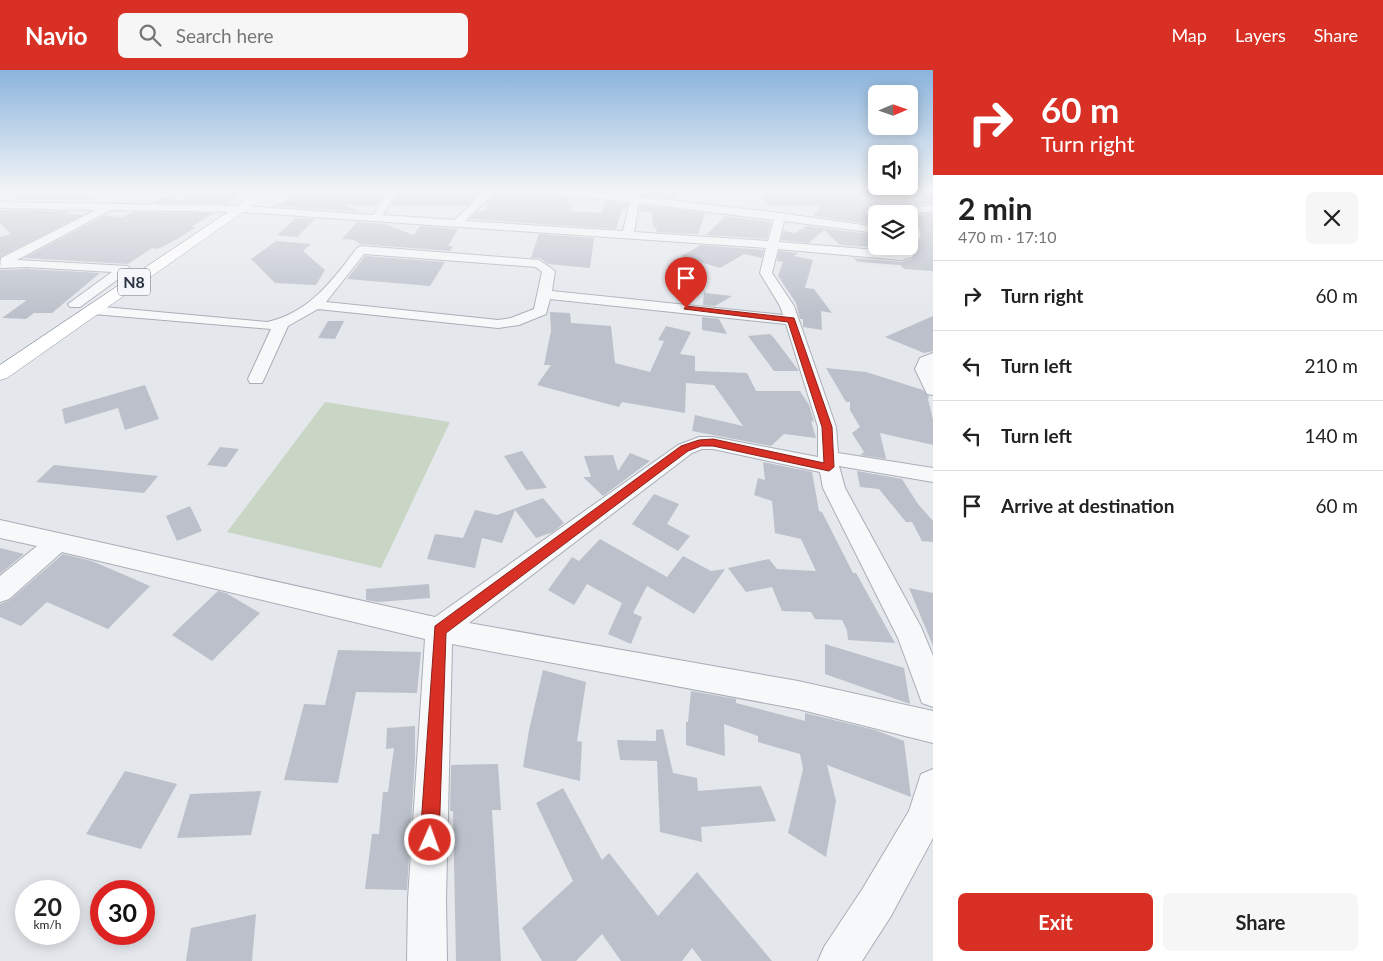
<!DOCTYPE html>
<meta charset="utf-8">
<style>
body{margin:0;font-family:Lato,sans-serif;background:#f6f6f6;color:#222;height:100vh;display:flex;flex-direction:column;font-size:19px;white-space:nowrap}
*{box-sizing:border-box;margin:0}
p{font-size:16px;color:#767676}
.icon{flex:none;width:28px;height:28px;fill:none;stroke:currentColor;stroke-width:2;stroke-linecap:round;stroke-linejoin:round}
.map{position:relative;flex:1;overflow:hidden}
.sheet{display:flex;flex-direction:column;background:#fff;width:450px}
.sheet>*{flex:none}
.hud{background:#d93025;color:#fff;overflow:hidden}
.needle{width:32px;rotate:88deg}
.tools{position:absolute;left:868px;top:15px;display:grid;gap:10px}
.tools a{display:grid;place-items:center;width:50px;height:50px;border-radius:8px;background:#fff;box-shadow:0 2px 12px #0003;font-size:25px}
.speed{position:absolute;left:15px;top:810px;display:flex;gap:10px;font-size:25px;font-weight:700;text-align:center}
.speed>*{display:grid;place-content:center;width:65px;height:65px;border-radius:50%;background:#fff;box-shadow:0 2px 12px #0003;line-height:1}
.speed small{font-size:12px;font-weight:400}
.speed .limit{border:8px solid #d22;background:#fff;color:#111}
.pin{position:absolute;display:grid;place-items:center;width:42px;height:42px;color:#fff;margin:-51px -21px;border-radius:50% 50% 50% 0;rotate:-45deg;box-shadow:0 0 5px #0007}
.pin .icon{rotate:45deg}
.me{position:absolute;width:55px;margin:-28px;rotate:2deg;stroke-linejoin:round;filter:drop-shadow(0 0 4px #0008)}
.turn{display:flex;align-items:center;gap:18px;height:105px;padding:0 25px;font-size:22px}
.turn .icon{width:65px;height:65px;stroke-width:2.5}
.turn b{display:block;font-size:35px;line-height:42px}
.round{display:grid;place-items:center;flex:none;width:52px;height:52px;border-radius:8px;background:#f6f6f6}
.summary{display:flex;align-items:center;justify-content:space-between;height:85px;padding:0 25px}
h1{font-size:30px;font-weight:700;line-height:38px}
.action{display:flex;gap:10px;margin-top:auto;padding:10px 25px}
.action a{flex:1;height:58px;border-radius:8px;background:#d93025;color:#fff;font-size:20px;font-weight:700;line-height:58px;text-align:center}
.action a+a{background:#f6f6f6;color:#222}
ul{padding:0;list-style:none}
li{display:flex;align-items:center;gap:15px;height:70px;padding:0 25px;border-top:1px solid #e0e0e0}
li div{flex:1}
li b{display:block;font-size:19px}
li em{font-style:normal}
header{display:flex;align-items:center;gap:30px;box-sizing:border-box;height:70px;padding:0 25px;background:#d93025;color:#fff}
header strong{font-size:24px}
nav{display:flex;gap:28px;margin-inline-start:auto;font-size:18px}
.search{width:350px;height:45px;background:#f6f6f6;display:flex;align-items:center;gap:12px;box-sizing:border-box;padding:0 18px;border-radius:8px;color:#767676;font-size:19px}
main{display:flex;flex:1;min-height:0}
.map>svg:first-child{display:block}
</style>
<header>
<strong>Navio</strong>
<div class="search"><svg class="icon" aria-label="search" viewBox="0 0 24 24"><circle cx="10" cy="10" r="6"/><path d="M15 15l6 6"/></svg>Search here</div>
<nav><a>Map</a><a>Layers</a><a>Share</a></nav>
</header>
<main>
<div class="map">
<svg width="933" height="891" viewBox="0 0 933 891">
<rect width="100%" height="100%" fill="#e4e7ec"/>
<path fill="#c9d6c5" d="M325,332L450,352L381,498L227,462Z"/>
<path fill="#bbc0ca" d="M35,120H61L94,130H16Z
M195,120H247L228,134L152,133L162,128L188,130Z
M310,120H387L377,135H345L361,142L274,136Z
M400,120H467L482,122L468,135H391Z
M644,120L676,122V129L642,125Z
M756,120H933V133L909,136L903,144H876V155L813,146L820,136L768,135Z
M524,122L570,128L566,134L573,135L570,141L602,143L604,131L628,134L626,139H622L616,159L469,149L477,142L487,140L486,135H484L496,124L520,126Z
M641,135L705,143L698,164L656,162L657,158L653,157L652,142L640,141Z
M0,140L70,141L66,144L83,145L0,187V167L11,164L0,153Z
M133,142L214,143L191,157H196L179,168L158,179L152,178L128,194L24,188L104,146L123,147Z
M933,143V201L904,199L900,195L858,192L853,188L901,192L912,189L923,166L917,146Z
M725,146L771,152L767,169L706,165Z
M296,148L315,149L297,167L277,165Z
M357,152L384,154L414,165L420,156L458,159L448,176H453L450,181L360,174L354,170L342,169Z
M806,156L876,165V176L901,179L840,175L824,160L809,173L781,170L783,161L795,163Z
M539,164L594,168L590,198L548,194L540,188H531Z
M276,171L311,174L303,181L325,200L316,215L275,213L251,189Z
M701,175L764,180L762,188L744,184L720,198L681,186Z
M779,181L798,183L794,186L813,190L805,218L814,219L832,243L821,241L822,260L803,257V249H800L796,233L778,206L783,192L777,191Z
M365,186L445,192L430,216L347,209Z
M27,199L100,203L52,243H34L26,249L2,248L27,230H0V200Z
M704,220L705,223L732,226L715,236L703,235Z
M550,242L570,243L571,253L611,256L615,293L650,302L664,271L658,270L666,256L691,262L680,284L695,286V301L747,303L756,321H800L809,335L814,352L811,351L816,368L784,364L771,376L692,361L695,345L743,356L714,315L686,313L685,343L622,332L619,337L537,315L551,295H544L551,261Z
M933,246V281L924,283L885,267Z
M702,247L719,249L727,264L702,260Z
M328,251H344L335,269L318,268Z
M770,264L774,268L799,301H774L748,266Z
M826,298L866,302L923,320L929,326L928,329L933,350V375L880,363L886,389L860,385L864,382L852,363L860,357L850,340V332H846Z
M145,315L159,349L125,360L118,338L65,354L62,339Z
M220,377L239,379L226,397L207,395Z
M522,381L547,418L526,420L504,386Z
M630,383L650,391L603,426L583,407H591L584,386L613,385L618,401Z
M763,392L812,402L819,441L822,442L853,503H856L895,573L848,570L847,560L842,550L815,549L811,542L782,541L772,517L746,522L728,498L769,489L777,499L816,501L801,469L775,463L772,431L754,425L758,408L765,410Z
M54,395L158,406L144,423L36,412Z
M857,401L902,409L918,434L933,451V472L922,471L912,452H906L879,419L860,417Z
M654,424L679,434L667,454L690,466L678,481L632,454Z
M543,428L564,453L553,462L536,468L515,440L502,473L482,468L475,498L427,489L435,464L463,468L475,440L497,445Z
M190,436L202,461L177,471L166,446Z
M600,469L667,507L683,486L711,501L725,499L694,544L647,516L633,543L642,547L631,574L608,564L622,533L587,514L574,535L548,520L572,487L579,491Z
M0,478L24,484L0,504Z
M63,484L92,491L150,516L108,559L47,532L21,556L0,547V534L10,530Z
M429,514L430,528L378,532L366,530V519Z
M909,518L933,523V576Z
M218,521L226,523L260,543L212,591L172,565Z
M825,574L904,598L910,634L825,604Z
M338,580L421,582L417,623L356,622L338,713L284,710L304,634L325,635Z
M543,600L586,612L577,671L582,672L580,711L523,697L529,660Z
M691,621L736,629V633L805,651V643L875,660L904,671L911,727L827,695L836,731L826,787L788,763L803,699L800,684L758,672V666L724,654L725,686L686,675V652H688Z
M415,656V690L407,820L365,819L372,764H379L383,722H388L394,678L386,679L387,658Z
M663,659L673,703L697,708L698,721L761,716L776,751L701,757L702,772L660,762L657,691L620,690L617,670L656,671V660Z
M498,694L501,740H492L501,891H456L453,741H450L451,695Z
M125,701L177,714L141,779L86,764Z
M563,718L602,790L609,783L658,846L697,802L772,891H702L692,878L682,891H621L602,864L576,891H542L522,858L573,811L536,733Z
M261,721L251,765L177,768L190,724Z
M256,844L252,891H186L191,858Z"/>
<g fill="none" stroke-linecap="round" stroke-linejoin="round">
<g stroke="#a9aeb7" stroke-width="2">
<path id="minor" d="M389,120H398L383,145L454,150L487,120H497L465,151L623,161L630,132L542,123L538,120H572L631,126L632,120H642L640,127L780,143L876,157V163L784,151L779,172L901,182L905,176H909V144L905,143L909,138L933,135V141L915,144L921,165L912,187L901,190L778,179L772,203L794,236L836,357L838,383L933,398V412L839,396L845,418L921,557L933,586V637L922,633L898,568L823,418L820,402L713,379H702L692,383L469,553L798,611L933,641V673L798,639L452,574L446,829L447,891H407L408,829L425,569L62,482L9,529L0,532V506L37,476L0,468V450L435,547L678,375L699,367H713L818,387V357L786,254L550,229L546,244L519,255L498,258L318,239L288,256L264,309L262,313H250L248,309L271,259L93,244L86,240L93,236L267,252C309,243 333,210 357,178L361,176L539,190L555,201L552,221L783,245L780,236L760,203L766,178L242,142L111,140L17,190L128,196L130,199L128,202L80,237H70L68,234L112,202L27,197L0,198L1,188L96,140L0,138V132L242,136L373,145ZM639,133L774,150L768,171L634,162ZM364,184L524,196L536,197L542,202L534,239L511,248L498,250L326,232Z
M933,283V325L927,324L915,299L920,288Z
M933,699V768L891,846L862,891H818L824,877L863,818L909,741L921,704Z"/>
</g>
<g stroke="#8b94a3" stroke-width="1">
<path id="highway" d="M261,120H274L7,308L0,310V295Z"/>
</g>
<use href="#minor" fill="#f7f8fa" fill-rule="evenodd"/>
<use href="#highway" fill="#fff" fill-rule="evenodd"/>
</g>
<linearGradient id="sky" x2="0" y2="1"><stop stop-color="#8bb4dd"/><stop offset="0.49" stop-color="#f3f4f6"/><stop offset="1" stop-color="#f3f4f6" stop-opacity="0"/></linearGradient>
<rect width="933" height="245" fill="url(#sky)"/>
<path fill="#d93025" stroke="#8d1f18" d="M686,236L794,248L832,357L834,397L829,401L713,376H701L688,381L446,563L439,770L436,776L430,779L423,776L420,770L435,556L681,376L699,370L713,369L824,393L822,357L788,252L684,239Z"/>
<g text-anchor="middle" stroke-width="4" stroke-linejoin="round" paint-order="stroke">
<rect fill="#f4f6f9" stroke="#676e7b" stroke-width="1" x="118" y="198.5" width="32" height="27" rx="4"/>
<g font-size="16" font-weight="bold" fill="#2b3445">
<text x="134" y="218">N8</text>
</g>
</g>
</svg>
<div class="tools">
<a><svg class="needle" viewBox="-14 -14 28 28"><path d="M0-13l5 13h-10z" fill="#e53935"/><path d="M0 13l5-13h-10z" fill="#767676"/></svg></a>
<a><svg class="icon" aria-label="sound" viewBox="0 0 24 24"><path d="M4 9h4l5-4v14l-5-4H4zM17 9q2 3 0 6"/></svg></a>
<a><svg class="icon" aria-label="layers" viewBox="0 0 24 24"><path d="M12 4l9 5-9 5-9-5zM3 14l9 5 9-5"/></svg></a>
</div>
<div class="speed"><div>20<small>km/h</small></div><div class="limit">30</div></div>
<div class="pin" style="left:686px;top:238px;background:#d93025"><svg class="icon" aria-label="arrive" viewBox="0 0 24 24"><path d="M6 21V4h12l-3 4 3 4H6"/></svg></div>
<svg class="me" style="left:430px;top:770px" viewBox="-20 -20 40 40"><circle r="17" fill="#d93025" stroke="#fff" stroke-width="3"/><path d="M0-11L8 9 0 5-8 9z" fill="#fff"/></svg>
</div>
<section class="sheet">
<div class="hud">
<div class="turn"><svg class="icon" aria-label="right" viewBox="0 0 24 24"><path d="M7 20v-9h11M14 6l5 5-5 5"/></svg><div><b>60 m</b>Turn right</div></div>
</div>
<div class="summary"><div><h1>2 min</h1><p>470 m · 17:10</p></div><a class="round"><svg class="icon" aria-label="close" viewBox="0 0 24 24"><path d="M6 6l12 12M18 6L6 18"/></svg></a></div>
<ul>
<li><svg class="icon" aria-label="right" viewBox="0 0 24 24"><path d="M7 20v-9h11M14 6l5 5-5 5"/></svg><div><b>Turn right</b></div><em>60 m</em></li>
<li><svg class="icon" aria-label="left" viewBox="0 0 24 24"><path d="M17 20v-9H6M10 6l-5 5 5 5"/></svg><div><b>Turn left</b></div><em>210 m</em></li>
<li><svg class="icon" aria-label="left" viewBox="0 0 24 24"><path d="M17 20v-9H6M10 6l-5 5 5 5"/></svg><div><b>Turn left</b></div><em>140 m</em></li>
<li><svg class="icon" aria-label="arrive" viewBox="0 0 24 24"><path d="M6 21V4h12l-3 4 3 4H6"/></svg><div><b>Arrive at destination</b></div><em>60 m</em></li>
</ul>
<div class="action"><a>Exit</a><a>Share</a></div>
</section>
</main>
